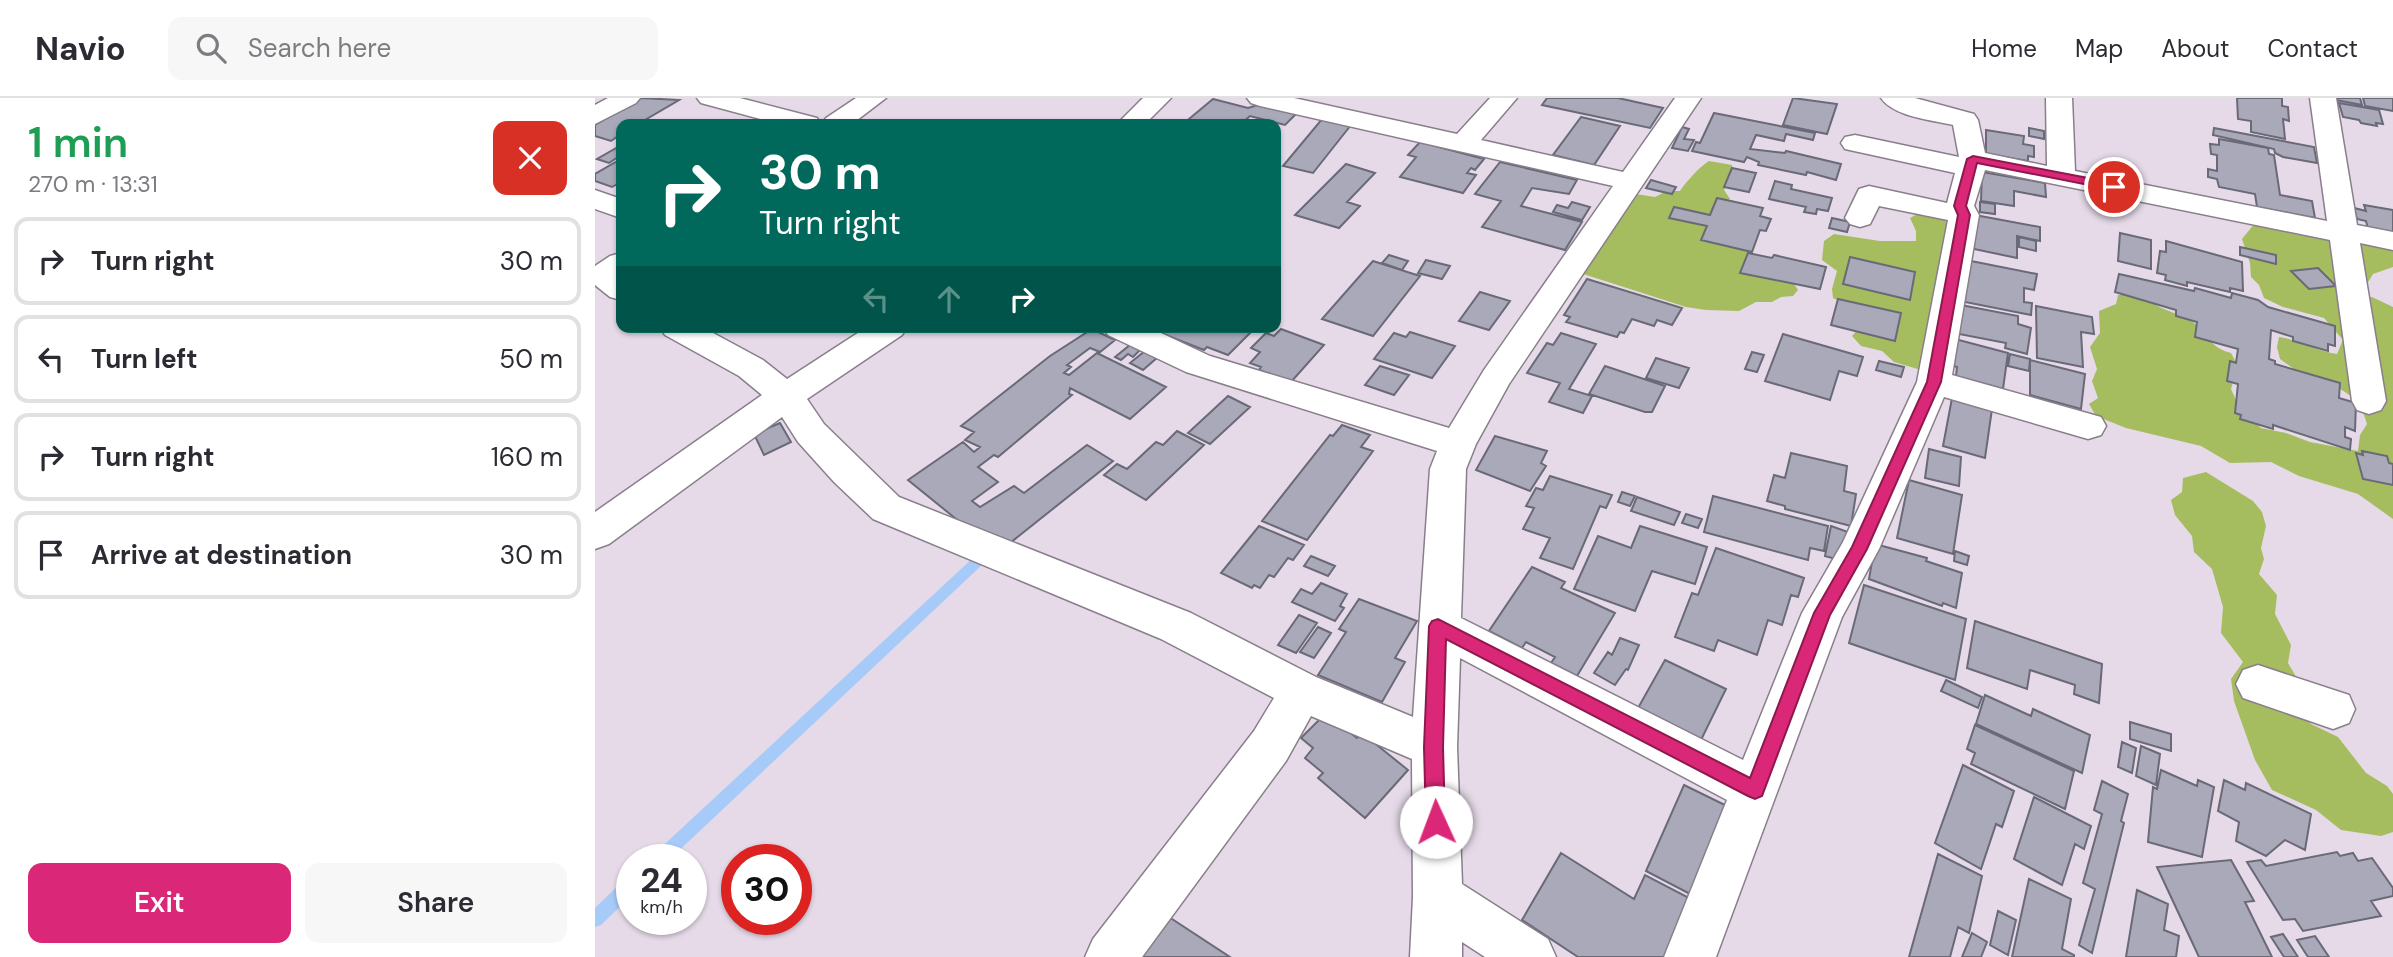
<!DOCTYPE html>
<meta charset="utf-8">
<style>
body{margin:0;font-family:"DM Sans",sans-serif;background:#f7f7f7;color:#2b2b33;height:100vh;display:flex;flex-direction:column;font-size:26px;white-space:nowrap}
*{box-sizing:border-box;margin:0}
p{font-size:23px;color:#7c7c81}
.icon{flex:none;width:38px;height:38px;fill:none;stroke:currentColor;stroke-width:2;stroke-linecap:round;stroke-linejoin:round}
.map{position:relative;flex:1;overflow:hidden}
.panel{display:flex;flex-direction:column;background:#fff;width:595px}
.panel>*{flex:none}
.top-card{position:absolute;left:21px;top:21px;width:665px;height:214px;border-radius:14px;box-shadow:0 2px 5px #0004;background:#00695c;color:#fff;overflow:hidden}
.speed{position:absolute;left:21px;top:746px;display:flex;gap:14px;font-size:35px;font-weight:700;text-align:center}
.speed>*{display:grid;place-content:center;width:91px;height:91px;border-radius:50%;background:#fff;box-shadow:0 2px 5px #0004;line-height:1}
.speed small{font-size:18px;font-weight:400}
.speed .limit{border:10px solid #d22;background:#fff;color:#111}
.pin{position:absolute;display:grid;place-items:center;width:60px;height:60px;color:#fff;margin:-30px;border:4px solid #fff;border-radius:50%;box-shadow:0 2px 7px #0007}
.me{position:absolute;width:77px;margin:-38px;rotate:358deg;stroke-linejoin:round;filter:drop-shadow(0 0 5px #0008)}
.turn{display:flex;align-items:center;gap:24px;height:147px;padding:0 28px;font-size:32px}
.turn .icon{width:91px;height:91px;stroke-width:2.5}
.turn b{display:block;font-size:49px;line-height:60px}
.lanes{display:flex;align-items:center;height:66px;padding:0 28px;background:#0003;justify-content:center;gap:35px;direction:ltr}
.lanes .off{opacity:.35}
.round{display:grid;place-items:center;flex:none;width:74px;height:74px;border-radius:14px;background:#f7f7f7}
.summary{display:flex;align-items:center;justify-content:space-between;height:119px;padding:0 28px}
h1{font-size:42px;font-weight:600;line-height:52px;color:#1e9e55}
.cta{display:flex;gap:14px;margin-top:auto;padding:14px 28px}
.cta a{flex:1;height:80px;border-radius:14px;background:#db2777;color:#fff;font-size:28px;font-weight:600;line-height:80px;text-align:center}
.cta a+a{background:#f7f7f7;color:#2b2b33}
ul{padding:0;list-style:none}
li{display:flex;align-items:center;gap:21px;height:88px;margin:0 14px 10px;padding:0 14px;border:4px solid #e1e1e2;border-radius:14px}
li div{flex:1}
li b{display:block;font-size:26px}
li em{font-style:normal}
header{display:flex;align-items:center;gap:42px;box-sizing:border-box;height:98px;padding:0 35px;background:#fff;border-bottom:2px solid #e1e1e2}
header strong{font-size:33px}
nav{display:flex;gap:38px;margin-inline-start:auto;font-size:24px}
.search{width:490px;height:63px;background:#f7f7f7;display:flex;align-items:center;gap:18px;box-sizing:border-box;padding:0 24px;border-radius:14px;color:#7c7c81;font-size:26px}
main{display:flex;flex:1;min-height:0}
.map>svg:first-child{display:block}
</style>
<header>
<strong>Navio</strong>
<div class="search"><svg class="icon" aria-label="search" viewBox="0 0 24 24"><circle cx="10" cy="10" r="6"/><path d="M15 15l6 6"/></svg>Search here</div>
<nav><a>Home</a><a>Map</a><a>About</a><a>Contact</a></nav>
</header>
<main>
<section class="panel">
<div class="summary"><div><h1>1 min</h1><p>270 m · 13:31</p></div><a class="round" style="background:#d93025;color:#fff"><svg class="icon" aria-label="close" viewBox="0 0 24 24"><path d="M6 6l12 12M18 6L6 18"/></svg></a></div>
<ul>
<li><svg class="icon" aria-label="right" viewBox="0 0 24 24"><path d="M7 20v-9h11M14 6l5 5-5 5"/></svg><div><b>Turn right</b></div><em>30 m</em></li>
<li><svg class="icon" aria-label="left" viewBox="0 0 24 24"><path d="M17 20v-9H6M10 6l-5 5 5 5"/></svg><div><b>Turn left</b></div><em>50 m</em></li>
<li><svg class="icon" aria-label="right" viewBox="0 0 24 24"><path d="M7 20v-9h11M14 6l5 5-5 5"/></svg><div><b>Turn right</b></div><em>160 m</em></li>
<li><svg class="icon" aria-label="arrive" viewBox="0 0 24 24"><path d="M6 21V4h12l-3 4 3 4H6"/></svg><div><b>Arrive at destination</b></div><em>30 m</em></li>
</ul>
<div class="cta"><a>Exit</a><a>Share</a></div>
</section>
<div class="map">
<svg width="1798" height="859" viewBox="0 0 1798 859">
<rect width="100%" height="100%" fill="#e6dae8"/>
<path fill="#a5bd5f" d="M1114,63L1137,67L1138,78L1129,92L1135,101L1125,108L1156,159L1197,183L1203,192L1198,198L1186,199L1177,204H1161L1144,213L1111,212L1091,209L982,174L1034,95L1060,99L1072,93H1085C1091,84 1104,69 1114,63Z
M1326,114L1352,119L1360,134L1336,275L1299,264L1287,253L1266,248L1257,238L1266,228L1256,209L1238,200L1237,191L1242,173L1227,162L1229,143L1239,136L1285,143H1321V133L1315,120Z
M1660,125L1698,134L1720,136L1739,144L1773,146L1798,152V169L1778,176L1763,201L1777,199L1798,209V421L1763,396L1704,378L1676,364L1635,365L1606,348L1531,330L1501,318L1494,306L1503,300L1497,283L1502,271L1495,249L1505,235L1504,213L1521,206L1523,197C1551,196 1551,204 1574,213C1583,217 1591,218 1599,225C1616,238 1612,248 1636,255L1643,268L1636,291L1645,311L1666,330L1691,335L1715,344L1763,353L1765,337L1772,326L1767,311L1756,298L1733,283L1709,278L1685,261L1682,249L1684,239C1705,242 1721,253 1742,256L1748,242L1729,220L1688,209L1669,200L1664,187L1656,179L1655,165L1647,141Z
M1611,374L1658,403L1667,414L1671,428L1666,450L1669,461L1664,476L1682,497L1680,516L1696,547L1693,565L1706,587L1702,607L1716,626L1743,639L1771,675L1792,688L1798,696V734L1786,738L1746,732L1721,712L1677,692L1660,662L1639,603L1636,581L1648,564L1626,535L1628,509L1617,471L1599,454L1597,438L1580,417L1576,402L1587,394L1588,380Z"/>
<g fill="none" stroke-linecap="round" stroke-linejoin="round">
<path fill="#a7cbf8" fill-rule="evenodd" d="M384,457L388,458L390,462L388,466L75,761H56L59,756L380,458Z
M37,778V797L6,827L0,829V810L31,780Z"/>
</g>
<path fill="#a9a9b9" stroke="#696978" stroke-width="2" d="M46,0L84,2L43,26H26V36L16,43L0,38V27Z
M952,0H1023L1068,10L1055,30L947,7Z
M1198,0L1242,6L1232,36L1188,27Z
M1642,0H1687V8L1693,9L1694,23L1688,21L1690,41L1656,34V23L1643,21Z
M1740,0H1765L1767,7L1741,2Z
M1768,0H1798V13L1770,8Z
M618,1L653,10L666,6L702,15L690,27L655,18L646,26H588Z
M1744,5L1784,12L1788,26L1781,25L1782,28L1766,25L1764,22L1748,19Z
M1119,15L1220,35L1218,42L1191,36L1189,43L1161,37L1155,51L1190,55L1191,53L1246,66L1241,82L1212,74L1211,77L1163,67L1164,64L1152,59L1149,64L1097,53L1101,44L1105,45Z
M986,19L1025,28L999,67L958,57Z
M727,21L756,27L718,75L688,68Z
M1087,29L1094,31L1089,41L1099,42L1093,53L1077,50Z
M1434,30L1449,33V41L1434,38Z
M1619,30L1719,49L1722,65L1688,59L1680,55L1679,51L1618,37Z
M1391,32L1429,38L1428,46L1439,48V59L1433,58V63L1391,56Z
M1624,41L1673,50L1674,56L1679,57L1685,97L1717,103L1720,120L1662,109L1660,96L1624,89L1622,81L1613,79V71L1622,73V57L1616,56L1615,46L1624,47Z
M825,44L889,61L880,72L876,70L872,75L881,77L868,95L805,79L821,59L813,57Z
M23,49H26V57L14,65L2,61Z
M26,61V84L17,89L0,83V76Z
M905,64L982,82L974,96L937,90L926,108L987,124L970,152L887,129L906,103L880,96Z
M751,66L780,75L752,104L765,108L744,130L700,117Z
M1137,70L1161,75L1154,94L1129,89Z
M1387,74L1450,85L1451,99L1419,93V108L1386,103Z
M1056,82L1081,89L1077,96L1051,90Z
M1180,83L1197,87L1196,91L1237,100L1233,113L1222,111L1221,116L1209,114L1211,109L1174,101Z
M1122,100L1168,110L1165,118L1176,121L1171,133L1165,132L1157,154L1106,142L1112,128L1074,120L1079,109L1115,117Z
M977,104L995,109L987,122L958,114L962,107L973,110Z
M1385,104L1400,106V116L1385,114Z
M1769,107L1798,112V136L1773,131L1771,123L1762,121L1759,110L1771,113Z
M1380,117L1445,129V143L1422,138V160L1379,151Z
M1237,120L1255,124L1252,134L1234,130Z
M1525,135L1556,142V171L1523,163Z
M1424,139L1441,143V153L1424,149Z
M1571,143L1647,164L1648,193L1635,190V194L1592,184V188L1570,182L1571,177L1562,175L1565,153L1571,154Z
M1645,149L1681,157V166L1645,157Z
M1153,155L1177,160L1179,157L1231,169L1225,191L1145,175Z
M794,157L813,163L807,172L787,165Z
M1255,159L1320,174L1315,202L1248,186Z
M831,162L855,168L847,181L823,175Z
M778,163L825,178L778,238L727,221Z
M1376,163L1442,176L1439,192L1429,190V204L1437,205L1436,217L1370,204L1371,177H1374Z
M1723,170L1741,188L1714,191L1696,173Z
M1524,176L1599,193L1600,190L1636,200L1637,195L1663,202L1673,209L1740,228V248L1733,246V253L1698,243V239L1676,232L1674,261L1680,263V266L1745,285L1744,300L1761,305L1760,333L1750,329V339L1756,341L1755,352L1678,327V331L1645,321L1646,317L1640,315L1643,286L1632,283L1635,263L1641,265L1643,251L1600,239L1602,224L1581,218V212L1520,194Z
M992,181L1087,210L1077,227L1062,222L1059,228L1037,221L1029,235L1025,234L1022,239L971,224L975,219L969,217Z
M885,194L915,203L894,232L864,223Z
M1243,201L1306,215L1300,243L1236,227Z
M1366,207L1423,218V226L1436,230L1432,256L1410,250L1411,245L1364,236Z
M1441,208L1497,219L1499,236L1486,234L1488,269L1442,260Z
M560,229H641L655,235L633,257L612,249L609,252L558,232Z
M497,231L520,242L505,254L495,250L472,267L476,269L469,275L474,277L502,255L571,289L535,321L475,290L474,296L477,297L403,359L399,357L383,369L403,384L377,403L385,409L419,388L429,395L492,347L518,363L415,445L366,425L313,382L368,344L379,354L385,349L370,342L379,334L366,328L455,258Z
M686,231L729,247L696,284L664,272L666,269L655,265L665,254L656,250L671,235L679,238Z
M815,234L860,248L837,280L779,261L799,235L811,239Z
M966,235L1001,246L974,291L997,298L988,315L954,304L965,285L932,275L952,245L958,247Z
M1188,236L1268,259L1262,278L1244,273L1235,302L1170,283Z
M1360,241L1413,255L1408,291L1383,284V288L1361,278L1362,269L1355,267Z
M535,247L546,251L538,259L533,256L526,262L520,259Z
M550,253L563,259L548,272L535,265Z
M1157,254L1169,257L1162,274L1150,271Z
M1415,256L1435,261L1434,273L1413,268Z
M1061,260L1094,270L1084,290L1051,280Z
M1435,262L1490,276L1486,311L1435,297Z
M1284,263L1309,269L1306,279L1281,272Z
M785,268L814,277L799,297L770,287Z
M1010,268L1070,288L1057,314H1050L994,296Z
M633,298L655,309L615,346L593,335Z
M1357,300L1397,311L1390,360L1348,348Z
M185,325L196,344L169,357L159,336Z
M747,327L775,337L766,349L778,353L712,442L667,423L735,337L738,338Z
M582,333L609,347L551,402L509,377L522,366L532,371L561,344L568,347Z
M900,338L952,353L946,365L951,368L935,393L881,372Z
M1334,351L1366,359L1364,388L1330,380Z
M1767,353L1792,358L1794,365L1798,366V387L1768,381L1761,355L1768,357Z
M1196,355L1252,368L1249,393L1261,396L1256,428L1190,411V408L1172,403L1179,377L1190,380Z
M955,378L1017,397L1011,410L1005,408L978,471L945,460L955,440L928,431L939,410L931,408L941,390L948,392Z
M1314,382L1367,397L1358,456L1302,440Z
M1027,394L1040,398L1035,408L1023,404Z
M1118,398L1233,428L1229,453L1215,450L1213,462L1109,434Z
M1042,399L1085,414L1079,427L1036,413Z
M1091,416L1107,421L1103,430L1087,425Z
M664,428L709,447L698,462L693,460L679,479L674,477L665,490L659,487L657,490L626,475Z
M1045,428L1112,449L1100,486L1057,473L1040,513L979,491L1003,438L1036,450Z
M1236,428L1253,434L1241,461L1230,458Z
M1280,446L1332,460L1331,463L1367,475L1361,510L1348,505L1347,508L1274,481Z
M1121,450L1209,480L1203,499L1196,497L1187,527L1173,522L1162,557L1123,542L1119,553L1080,539L1097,495L1103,497Z
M1360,453L1374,458L1372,467L1359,463Z
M716,458L740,468L733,478L709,468Z
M937,469L970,484L966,490L1020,515L982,578L956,565L960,559L931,544L927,550L894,533Z
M726,485L752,496L745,508L749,510L740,523L697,504L706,491L717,496Z
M1269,487L1371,521L1360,582L1254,545Z
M764,501L822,523L800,560L810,564L787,604L723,577L751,534L744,531Z
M704,517L722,525L701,555L683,547Z
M1380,523L1507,566L1504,605L1479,596L1480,587L1435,572L1432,591L1372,570Z
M723,529L736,535L719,560L705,554Z
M1025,540L1044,547L1033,572L1031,571L1020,587L999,575L1013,554L1017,557Z
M1070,562L1131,591L1106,642L1043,610Z
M1351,582L1387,599L1383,610L1346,593Z
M1390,597L1436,618L1438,611L1495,637L1487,675L1381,626Z
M730,616L762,640L767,635L813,672L770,720L723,680L728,675L710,660L718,650L706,640Z
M1535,624L1576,636V653L1535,641Z
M1380,627L1479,673L1470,711L1376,666L1380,655L1372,651Z
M1527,644L1541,650L1537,675L1523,669Z
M1546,648L1565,656L1561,687L1541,678Z
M1368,667L1419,693L1407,729L1401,726L1386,771L1340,745Z
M1566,672L1602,688L1603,682L1619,689L1607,759L1553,744L1558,689L1562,691Z
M1629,682L1650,692L1651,685L1716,716L1710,752L1690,742L1671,758L1641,743L1644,724L1623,713Z
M1507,683L1533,696L1526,723L1529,725L1497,855L1484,847L1500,791L1488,785L1507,716L1499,712Z
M1089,687L1134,709L1099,798L1051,773Z
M1439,699L1496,728L1489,751L1480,746L1467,787L1419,761Z
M1742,754L1745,758L1758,755L1763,763L1777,760L1798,790V798L1776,803L1786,818L1708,833L1700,821L1688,822L1652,764L1666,762L1671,768Z
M966,755L1039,801L1050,777L1098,802L1092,833L1079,859H983L927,822Z
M1343,756L1387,778L1374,835L1363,829L1355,859H1314Z
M1636,762L1659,803L1650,804L1677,859H1604L1562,769Z
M1434,781L1476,801L1467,851L1479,857V859H1417Z
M1542,792L1573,806L1569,832L1584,838L1581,859H1531Z
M1403,813L1421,822L1413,857L1395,847Z
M574,819L635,859H544Z
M1377,835L1392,844L1386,859H1367Z
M1688,836L1703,859H1689L1676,839Z
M1720,838L1734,859H1713L1702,842Z"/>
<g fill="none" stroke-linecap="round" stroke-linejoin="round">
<g stroke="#897e8b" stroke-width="3">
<path id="minor" d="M13,0H45L41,5L0,26V7Z
M102,0H145L222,20L226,26H184L106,5Z
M261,0H291L257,26H227L231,20Z
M548,0H576L550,26H522Z
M652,0H699L862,36L895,0H922L886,42L1028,74L1080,0H1106L914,286L881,346L871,371L866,520L1148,662L1207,515L1248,444L1322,284L1353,122L1284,108L1275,126L1265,129L1255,126L1250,120L1264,91L1274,88L1352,105L1360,75L1250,51L1246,45L1250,39L1260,37L1364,59L1358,27C1337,22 1299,19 1286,0H1320L1379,16L1383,22L1390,55L1452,68L1451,0H1477L1480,73L1732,123L1715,0H1741L1762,127L1798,134V152L1765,145L1791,303L1786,312L1774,316L1762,312L1757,303L1735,142L1390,72L1379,108L1384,117L1357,277L1506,319L1511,328L1506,337L1493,341L1349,299L1284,451L1247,519L1121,859H1069L1132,702L865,560L862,649L867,786L953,841L961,859H890L867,844V859H815L818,799L817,661L716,618L691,663L547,859H490L498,841L659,633L679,600L566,541L278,421L239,384L203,344L187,319L14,446L0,451V414L167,297L144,278L70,237L65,229H107L168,262L192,281L272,229H312L307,237L212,301L229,326L304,399L596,515L721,579L818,619L835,371L842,353L591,274L513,237L508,229H553L615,258L854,330L889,272L1018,88L665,8L656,5Z
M0,92L26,101V120L0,111Z
M26,155V202L15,199L0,187V168L15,158Z
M1663,567L1754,597L1760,611L1754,625L1738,631L1648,600L1641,586L1648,572Z"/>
</g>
<use href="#minor" fill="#fff" fill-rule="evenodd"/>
</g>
<path fill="#db2777" stroke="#8e194d" stroke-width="2" d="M1378,58L1519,85L1525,89L1519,92L1382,65L1371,108L1375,117L1346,284L1272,451L1235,517L1167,698L1160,701L1153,698L851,541L848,649L850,724L848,731L841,734L834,731L831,724L829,649L834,528L837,523L843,521L1155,680L1219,515L1257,449L1332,284L1363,117L1359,108L1372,61Z"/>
</svg>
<div class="speed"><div>24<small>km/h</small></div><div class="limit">30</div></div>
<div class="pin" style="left:1519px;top:89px;background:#d93025"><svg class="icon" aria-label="arrive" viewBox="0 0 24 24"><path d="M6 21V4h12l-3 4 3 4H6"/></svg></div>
<svg class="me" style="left:841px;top:724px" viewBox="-20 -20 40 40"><circle r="19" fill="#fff"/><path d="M0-13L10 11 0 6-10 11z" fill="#db2777"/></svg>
<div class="top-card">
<div class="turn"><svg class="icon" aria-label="right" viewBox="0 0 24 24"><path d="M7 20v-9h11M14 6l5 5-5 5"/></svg><div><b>30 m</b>Turn right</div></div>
<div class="lanes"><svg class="icon off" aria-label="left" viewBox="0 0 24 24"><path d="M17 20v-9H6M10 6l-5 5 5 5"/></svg><svg class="icon off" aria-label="ahead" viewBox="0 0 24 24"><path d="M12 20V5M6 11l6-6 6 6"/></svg><svg class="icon" aria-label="right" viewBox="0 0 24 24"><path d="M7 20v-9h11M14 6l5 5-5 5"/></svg></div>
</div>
</div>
</main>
